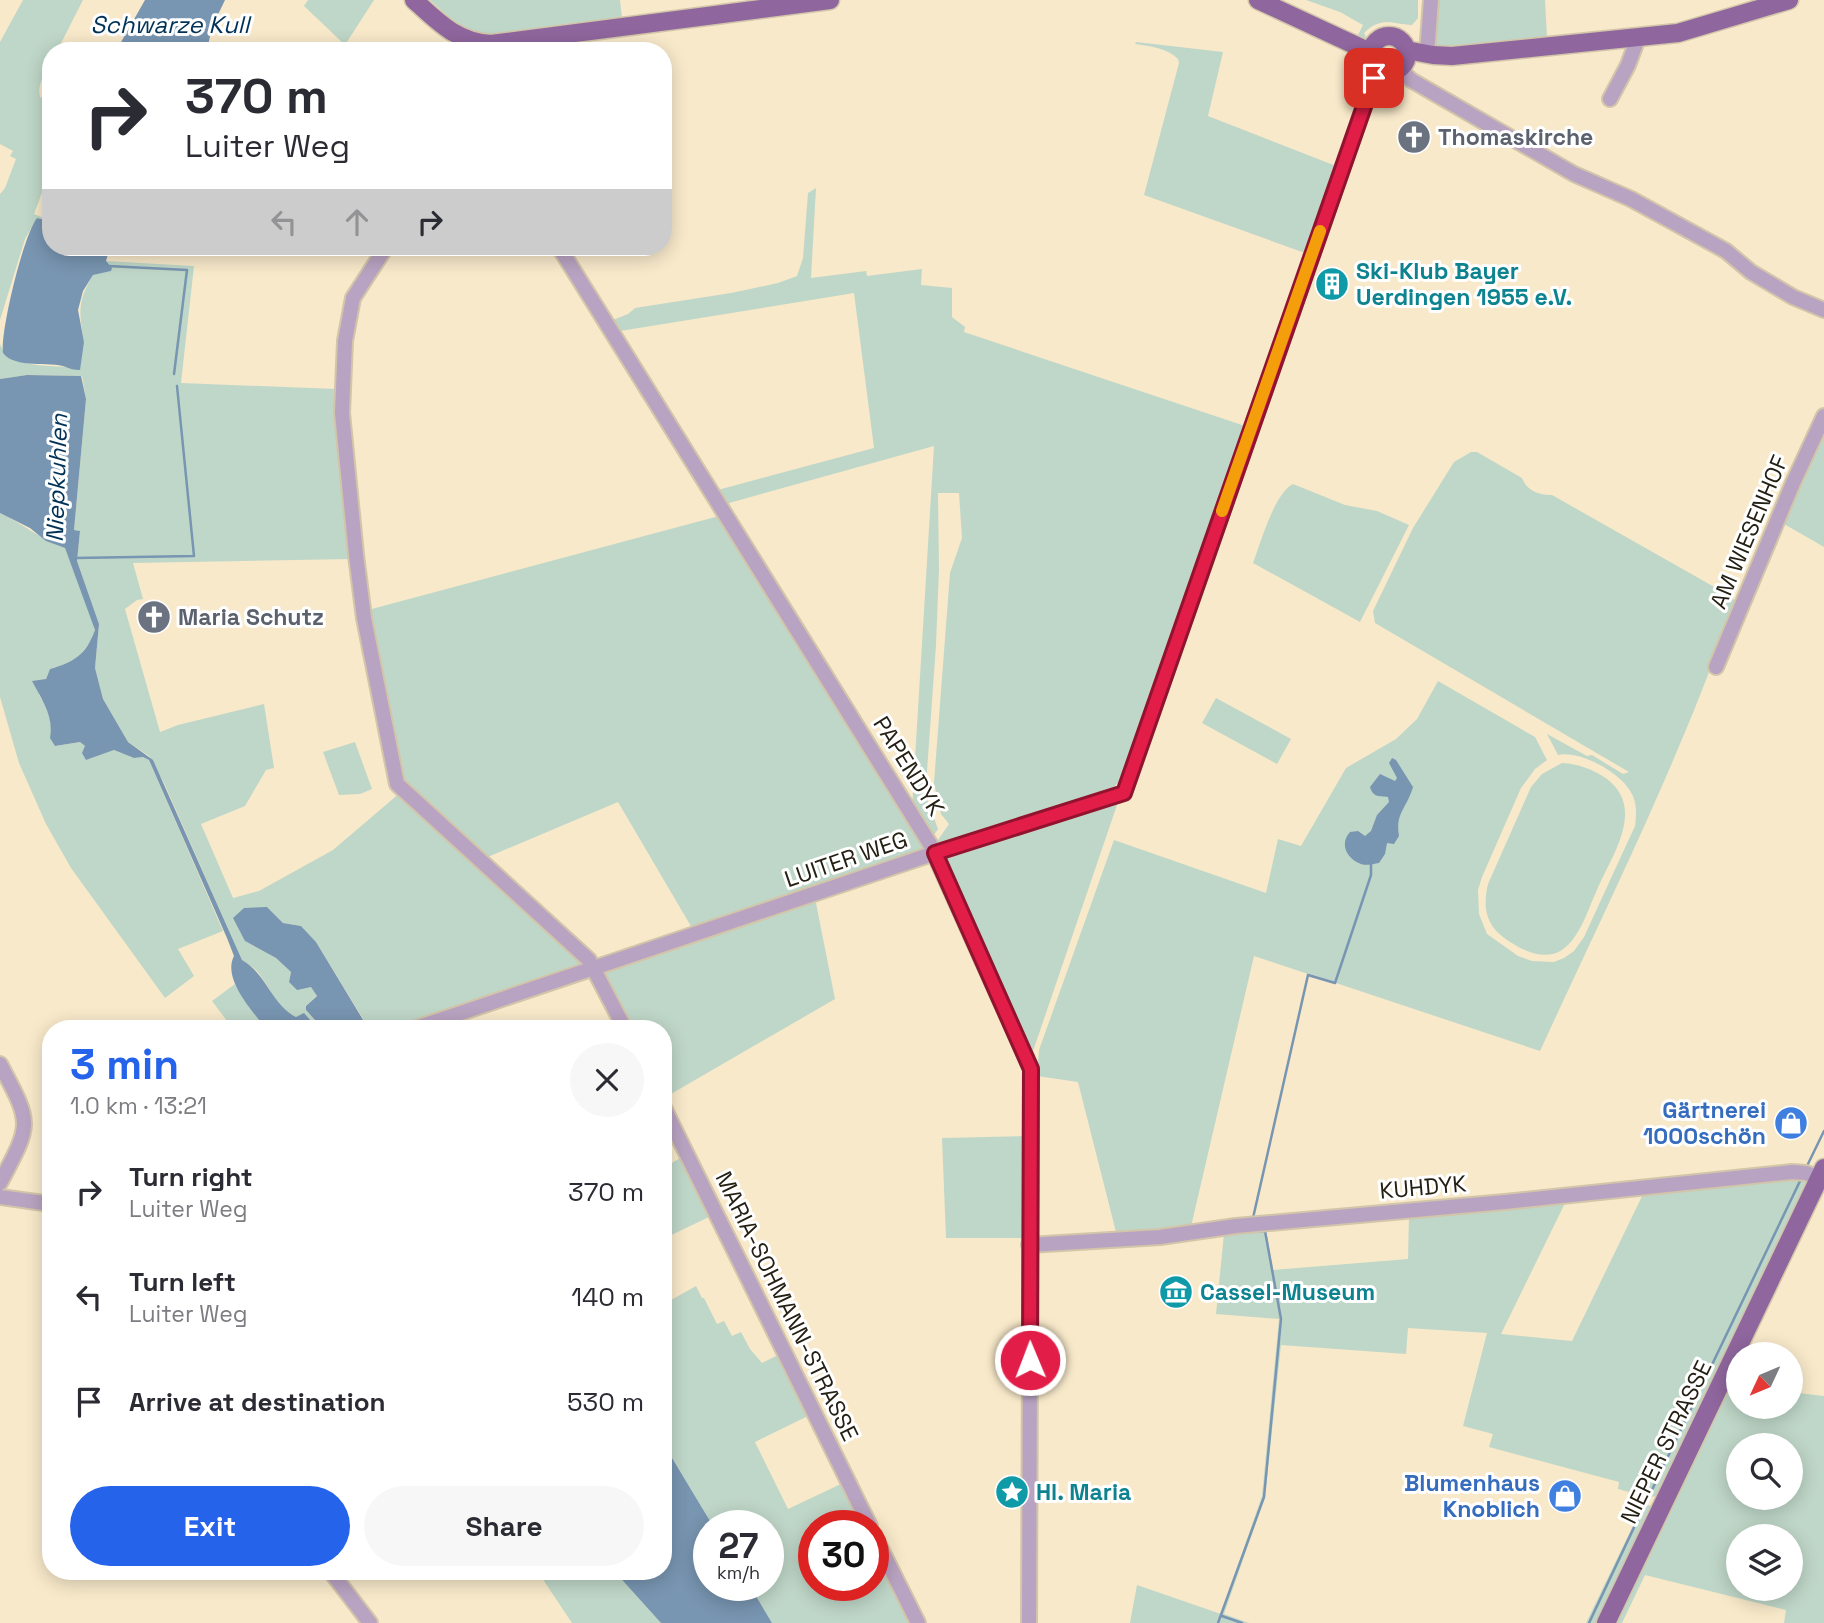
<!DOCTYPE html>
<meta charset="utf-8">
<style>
body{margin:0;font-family:"Space Grotesk",sans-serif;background:#f7f7f7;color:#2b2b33;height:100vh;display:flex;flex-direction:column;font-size:26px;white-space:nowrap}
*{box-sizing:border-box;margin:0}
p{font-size:23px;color:#7c7c81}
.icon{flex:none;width:38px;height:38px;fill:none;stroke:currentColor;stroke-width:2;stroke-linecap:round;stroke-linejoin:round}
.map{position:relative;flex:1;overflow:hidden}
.panel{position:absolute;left:42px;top:1020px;width:630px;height:560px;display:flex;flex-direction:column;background:#fff;border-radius:28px;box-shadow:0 4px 18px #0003}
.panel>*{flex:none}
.hud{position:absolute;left:42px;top:42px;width:630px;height:214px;border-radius:28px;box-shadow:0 4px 18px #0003;background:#fff;color:#2b2b33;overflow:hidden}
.needle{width:46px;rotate:226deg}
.controls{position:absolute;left:1726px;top:1342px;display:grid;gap:14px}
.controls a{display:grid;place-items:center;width:77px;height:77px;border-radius:50%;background:#fff;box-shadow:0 4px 18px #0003;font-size:35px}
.speed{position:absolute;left:693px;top:1510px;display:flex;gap:14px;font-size:35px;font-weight:700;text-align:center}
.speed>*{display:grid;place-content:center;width:91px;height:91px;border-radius:50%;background:#fff;box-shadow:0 4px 18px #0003;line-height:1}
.speed small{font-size:18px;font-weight:400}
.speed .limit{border:10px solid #d22;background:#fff;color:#111}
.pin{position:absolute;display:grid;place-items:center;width:60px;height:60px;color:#fff;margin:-30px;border-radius:14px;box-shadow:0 4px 10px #0006}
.me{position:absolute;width:77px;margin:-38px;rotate:359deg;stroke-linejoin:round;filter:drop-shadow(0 0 5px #0008)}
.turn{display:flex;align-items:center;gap:24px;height:147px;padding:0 28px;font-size:32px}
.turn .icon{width:91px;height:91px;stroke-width:2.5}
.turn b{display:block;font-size:49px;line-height:60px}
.lanes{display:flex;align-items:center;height:66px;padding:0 28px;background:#0003;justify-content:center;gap:35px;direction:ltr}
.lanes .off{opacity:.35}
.round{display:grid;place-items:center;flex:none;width:74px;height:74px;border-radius:37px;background:#f7f7f7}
.overview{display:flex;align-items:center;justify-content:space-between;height:119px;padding:0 28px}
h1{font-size:42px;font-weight:600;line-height:52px;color:#2563eb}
.primary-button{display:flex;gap:14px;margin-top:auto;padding:14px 28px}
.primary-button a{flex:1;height:80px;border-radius:42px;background:#2563eb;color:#fff;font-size:28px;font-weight:600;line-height:80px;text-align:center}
.primary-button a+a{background:#f7f7f7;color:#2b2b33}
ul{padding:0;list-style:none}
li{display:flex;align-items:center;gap:21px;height:105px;padding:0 28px}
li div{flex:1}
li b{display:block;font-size:26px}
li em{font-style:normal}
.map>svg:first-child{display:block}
</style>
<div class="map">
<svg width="1824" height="1623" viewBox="0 0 1824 1623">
<rect width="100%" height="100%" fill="#f8e9ca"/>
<path fill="#bfd7c8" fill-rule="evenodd" d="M23,0H83L57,51H51C51,70 36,80 40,97L51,102V168L34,214L49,220L37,218L25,239L0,320V194L5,188L16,159L10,156L13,151L0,144V42Z
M308,0H374L345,45L304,6Z
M430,0H620L622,18L494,36L471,31L450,18Z
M1306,0H1418V18L1412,25C1392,24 1381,16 1364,33L1366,37L1364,38L1358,35L1363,25L1340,12Z
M1435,0H1545L1547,38L1431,48Z
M1136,42L1223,52L1208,116L1336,166L1247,426V420L1305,253L1144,195L1179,63L1178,59C1167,48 1150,46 1135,44Z
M816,188L811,278L866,271L867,276L922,269L921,285L952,288V317L965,327L964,332L1245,426L1123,778L1114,787L1103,794L938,848L936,843L949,824L941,814L934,783L950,573L962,538L959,493H938L939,569L936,645L926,785L927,799L938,829L930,841L912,808L934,446L722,505L714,491L874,448L854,293L614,332L608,322L628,314L635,308L731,293L778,283L797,276L803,258L808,193Z
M106,261L194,266L181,383L336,389L350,559L133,563L143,599L137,600L125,609L160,732L178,725L264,704L274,768L266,770L245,806L201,824L233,898L259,891L333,850L401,792L588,963L395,1029H357L365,1022L316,942L301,926L283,923L267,907L245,941L276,958L291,972L289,982L311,987L317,995L306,1006V1010L323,1029H318L304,1014L296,1017C275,1007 270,986 256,970C252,966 246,963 242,960L164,783L149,756L128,742L103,699L95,668L99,624L77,561L80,531L74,530L86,399L82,376L27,375L0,379V344C8,368 46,365 68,367V369L84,342C79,312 77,302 93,275L110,271Z
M1822,437H1824V547L1784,524Z
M1471,452H1477L1522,478C1527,491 1539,495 1552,495L1732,597L1735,601C1682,756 1608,903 1540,1051L1309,974L1252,1218L1308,974L1254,956L1190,1231L1118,1240L1078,1082L1037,1076L1039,1050L1114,840L1266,893L1278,839L1301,846L1346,768L1396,739L1417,719L1438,681L1535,737L1547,760L1535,769L1521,788L1482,877L1478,890L1479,914L1487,934L1518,956L1532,961L1554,962L1564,958L1574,951L1584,937L1635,826C1636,817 1637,808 1634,799C1627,775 1581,750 1558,755L1547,734L1587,756L1592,755L1623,774L1629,772L1375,623L1373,611L1413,528L1454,462Z
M1293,484L1345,505L1377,511L1409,525L1360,622L1253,563C1261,542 1274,494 1293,484Z
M0,513C23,524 42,540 65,548L93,619L95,630L92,640L75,661L50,669L39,695L48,709L55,746L80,742L85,746L86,760L114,750L134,758L143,757L149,760L223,931L178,949L194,976L165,998L71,868L46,824L19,763L0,697Z
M719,516L927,849L692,928L618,802L483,859L398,782L368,610Z
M1216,698L1291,739L1277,764L1202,723Z
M355,742L372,789L360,794L339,795L323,752Z
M1562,763C1578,764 1593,769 1607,779C1646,809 1612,855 1597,890C1588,909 1580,938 1562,950C1543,962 1519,949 1503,937C1485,923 1483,906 1488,884L1531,787L1542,774Z
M1116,801L1117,805L1031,1057L942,856Z
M815,898L835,999L664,1098L663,1029H630L602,970Z
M235,984L266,1029H233L212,1001Z
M1026,1136L1025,1238H946L942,1138Z
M682,1157L711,1216L663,1239V1168Z
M1799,1177L1811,1179L1662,1496L1647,1497L1618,1489L1619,1482L1489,1447L1493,1434L1463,1426L1487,1333L1408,1328L1406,1354L1281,1345L1265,1497L1224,1614L1249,1623H1130L1137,1585L1221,1614L1262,1496L1279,1319L1216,1314L1224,1234L1266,1230L1273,1270L1408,1259L1409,1215L1568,1197L1501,1334L1572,1341L1646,1188Z
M663,1285L671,1300L696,1286L702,1298H704L717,1324L724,1321L732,1336L741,1332L750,1349L762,1363L780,1354L810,1415L755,1442L788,1509L843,1483L865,1526H814V1586H873V1543L913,1623H772L750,1586H768V1526H713L666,1448L663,1447Z
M1738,1362V1407H1790V1392L1824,1396V1623H1784L1786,1610L1645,1575L1622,1623H1613ZM1738,1446H1790V1498H1738ZM1738,1536H1790V1589H1738Z
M1644,1503L1657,1509L1602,1623H1586Z
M538,1572H615L661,1623H572Z"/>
<path fill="#7895b1" d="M145,0H225L212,27L207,50L116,51Z
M37,218L51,221V247H110L106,261L112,268L111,271L93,275L83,291L78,310L84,342L80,370C74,370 70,369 66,367C50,361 15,369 3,353C0,333 23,236 37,218Z
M27,375L81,376L86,399L74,530L80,531L77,561L99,624L95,668L103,699L128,742L153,760L242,960C266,973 271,1004 296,1017L304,1013L318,1029H266C253,1011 222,979 234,956L227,938L149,760L143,757L134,758L114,750L86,760L82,753L85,746L80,742L55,746L50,738C54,716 42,700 32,681L46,679L50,669C74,662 86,655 95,630L65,548L46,541L30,528L0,513V379Z
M1392,758L1396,760L1413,787C1407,808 1395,813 1399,836L1394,844L1387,843L1385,854L1379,863C1373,864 1367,866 1361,864C1347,859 1339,844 1350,832L1358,831L1365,836L1371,831L1377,815L1389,802L1388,797C1378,796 1373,797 1370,787L1380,774L1395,781L1397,778L1389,763Z
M267,907L283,923L301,926L316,942L365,1023L357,1029H323L306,1010V1006L317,996L311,987L297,990L289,982L291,972L276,958L245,941L233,918L244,908Z
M663,1447L666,1448L713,1526H709V1586H750L772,1623H661L615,1572H663Z"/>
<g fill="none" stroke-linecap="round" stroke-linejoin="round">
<path stroke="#7895b1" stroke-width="2.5" d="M108,266L187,270L174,374
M75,558L194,556L177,386
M1807,1166L1824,1131
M1253,1218L1308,975L1335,983L1371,875V862
M1650,1494L1801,1179
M1222,1616L1242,1623
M1218,1623L1264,1497L1281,1319L1265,1231L1250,1232
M1589,1623L1645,1504"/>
<g stroke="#d2c5a9" stroke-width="18">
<path id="minor" d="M1427,54L1431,0
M1399,69L1411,80L1574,174L1631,199L1726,251L1751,272L1793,297L1824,310
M1610,99L1628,65L1638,38
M386,247L353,298L345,341L342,413L356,555L364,618L397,784L589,960L625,1029
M559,247L930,844L1031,1069L1029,1623
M1716,667L1793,483L1824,416
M413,1029L935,853L1124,793L1371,86L1379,69
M0,1064C32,1124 32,1123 0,1183
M663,1106L870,1526
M0,1197L51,1204
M1029,1245L1160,1237L1236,1226L1505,1202L1792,1172L1806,1173L1819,1178
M873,1533L918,1623
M331,1572L370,1623"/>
</g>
<g stroke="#d2c5a9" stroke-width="21">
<path id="major" d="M414,0C438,22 457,42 491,44L830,0
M1258,0L1372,53
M1371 54a18 18 0 1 1 36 0a18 18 0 1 1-36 0Z
M1406,50L1433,55L1452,56L1678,33L1789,0
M1606,1623L1824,1168"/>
</g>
<use href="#minor" stroke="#b9a3c2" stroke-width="14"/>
<use href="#major" stroke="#8f669e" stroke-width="18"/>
</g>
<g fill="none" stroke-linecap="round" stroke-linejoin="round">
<g stroke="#92132f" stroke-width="18">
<path id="route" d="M1030,1360L1031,1069L935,853L1124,793L1374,78"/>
</g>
<use href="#route" stroke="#e11d48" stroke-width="12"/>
<path stroke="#f59e0b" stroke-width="12" d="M1222,511L1320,231"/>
</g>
<defs>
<g id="church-disc" transform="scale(1.75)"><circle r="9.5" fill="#6b7280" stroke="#fff"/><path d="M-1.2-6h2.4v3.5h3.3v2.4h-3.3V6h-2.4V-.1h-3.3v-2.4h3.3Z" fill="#fff"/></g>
<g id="building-disc" transform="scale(1.75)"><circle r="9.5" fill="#0f9aa8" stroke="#fff"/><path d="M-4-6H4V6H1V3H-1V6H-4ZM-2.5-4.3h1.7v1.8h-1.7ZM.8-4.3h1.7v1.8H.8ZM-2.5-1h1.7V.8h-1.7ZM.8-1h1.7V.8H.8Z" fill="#fff"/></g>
<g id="shop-disc" transform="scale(1.75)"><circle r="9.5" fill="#3f7fe0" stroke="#fff"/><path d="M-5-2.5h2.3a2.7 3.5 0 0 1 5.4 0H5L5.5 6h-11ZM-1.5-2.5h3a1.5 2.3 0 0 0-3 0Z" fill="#fff"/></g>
<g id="museum-disc" transform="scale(1.75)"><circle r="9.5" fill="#0f9aa8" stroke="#fff"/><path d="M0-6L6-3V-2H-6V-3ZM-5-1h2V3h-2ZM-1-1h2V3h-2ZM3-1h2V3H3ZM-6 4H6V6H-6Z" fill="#fff"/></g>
<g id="sight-disc" transform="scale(1.75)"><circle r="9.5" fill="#0f9aa8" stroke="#fff"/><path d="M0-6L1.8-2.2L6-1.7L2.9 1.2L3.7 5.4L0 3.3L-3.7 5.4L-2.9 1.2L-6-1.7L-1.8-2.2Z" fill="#fff"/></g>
</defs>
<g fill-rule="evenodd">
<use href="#church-disc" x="1414" y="137"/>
<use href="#building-disc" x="1332" y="284"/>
<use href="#church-disc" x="154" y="617"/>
<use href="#shop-disc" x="1791" y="1123"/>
<use href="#museum-disc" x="1176" y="1292"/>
<use href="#sight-disc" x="1012" y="1492"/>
<use href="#shop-disc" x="1565" y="1496"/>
</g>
<g text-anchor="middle" stroke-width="6" stroke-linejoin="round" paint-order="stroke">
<g font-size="23" font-weight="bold" fill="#5b616d" stroke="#fff" text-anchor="start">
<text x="1438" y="145">Thomaskirche</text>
<text x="178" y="625">Maria Schutz</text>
</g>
<g font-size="23" font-weight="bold" fill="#0d838f" stroke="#fff" text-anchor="start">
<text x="1356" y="279">Ski-Klub Bayer<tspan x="1356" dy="26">Uerdingen 1955 e.V.</tspan></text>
<text x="1200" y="1300">Cassel-Museum</text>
<text x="1036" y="1500">Hl. Maria</text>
</g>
<g font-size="23" fill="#252014" stroke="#fff">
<text transform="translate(1749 532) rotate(-67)" y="8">AM WIESENHOF</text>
<text transform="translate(909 766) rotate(58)" y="8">PAPENDYK</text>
<text transform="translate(846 859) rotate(-19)" y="8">LUITER WEG</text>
<text transform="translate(1423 1187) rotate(-5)" y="8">KUHDYK</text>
<text transform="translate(787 1306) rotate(64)" y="8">MARIA-SOHMANN-STRASSE</text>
<text transform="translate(1666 1442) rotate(-64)" y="8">NIEPER STRASSE</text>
</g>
<g font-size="23" font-weight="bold" fill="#366cbe" stroke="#fff" text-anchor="end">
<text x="1766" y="1118">Gärtnerei<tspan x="1766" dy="26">1000schön</tspan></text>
<text x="1540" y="1491">Blumenhaus<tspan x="1540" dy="26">Knoblich</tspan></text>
</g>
<g font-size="24" font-style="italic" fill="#003257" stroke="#fff">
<text x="170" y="33">Schwarze Kull</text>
<text transform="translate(57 478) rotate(-88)" y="8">Niepkuhlen</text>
</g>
</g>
</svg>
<div class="controls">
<a><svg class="needle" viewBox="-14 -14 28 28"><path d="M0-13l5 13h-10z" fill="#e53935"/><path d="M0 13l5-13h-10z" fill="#7c7c81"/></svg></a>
<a><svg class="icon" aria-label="search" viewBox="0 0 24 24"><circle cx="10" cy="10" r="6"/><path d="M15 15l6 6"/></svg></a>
<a><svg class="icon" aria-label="layers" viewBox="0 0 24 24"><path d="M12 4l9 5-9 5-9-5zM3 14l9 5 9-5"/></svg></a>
</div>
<div class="speed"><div>27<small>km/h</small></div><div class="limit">30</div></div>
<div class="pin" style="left:1374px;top:78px;background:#d93025"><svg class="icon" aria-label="arrive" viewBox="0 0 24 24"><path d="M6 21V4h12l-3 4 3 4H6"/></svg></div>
<svg class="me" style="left:1030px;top:1360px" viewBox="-20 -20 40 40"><circle r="17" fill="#e11d48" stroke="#fff" stroke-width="3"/><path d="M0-11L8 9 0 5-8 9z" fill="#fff"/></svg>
<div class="hud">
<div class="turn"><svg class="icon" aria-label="right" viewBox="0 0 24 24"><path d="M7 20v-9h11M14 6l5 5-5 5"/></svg><div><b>370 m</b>Luiter Weg</div></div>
<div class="lanes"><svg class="icon off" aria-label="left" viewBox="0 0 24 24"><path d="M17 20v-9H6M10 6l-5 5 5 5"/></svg><svg class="icon off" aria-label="ahead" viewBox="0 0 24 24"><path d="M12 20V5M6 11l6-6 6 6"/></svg><svg class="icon" aria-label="right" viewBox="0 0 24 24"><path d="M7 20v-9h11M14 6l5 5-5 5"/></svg></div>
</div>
<section class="panel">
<div class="overview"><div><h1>3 min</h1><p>1.0 km · 13:21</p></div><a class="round"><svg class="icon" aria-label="close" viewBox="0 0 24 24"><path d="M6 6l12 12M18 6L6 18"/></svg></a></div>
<ul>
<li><svg class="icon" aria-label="right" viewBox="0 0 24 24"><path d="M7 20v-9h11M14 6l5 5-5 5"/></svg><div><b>Turn right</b><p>Luiter Weg</p></div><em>370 m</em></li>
<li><svg class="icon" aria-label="left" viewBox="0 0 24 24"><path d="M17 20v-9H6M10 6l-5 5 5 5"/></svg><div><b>Turn left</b><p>Luiter Weg</p></div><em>140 m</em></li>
<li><svg class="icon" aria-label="arrive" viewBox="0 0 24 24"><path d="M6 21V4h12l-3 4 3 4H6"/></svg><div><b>Arrive at destination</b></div><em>530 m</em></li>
</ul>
<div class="primary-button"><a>Exit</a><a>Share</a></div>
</section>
</div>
